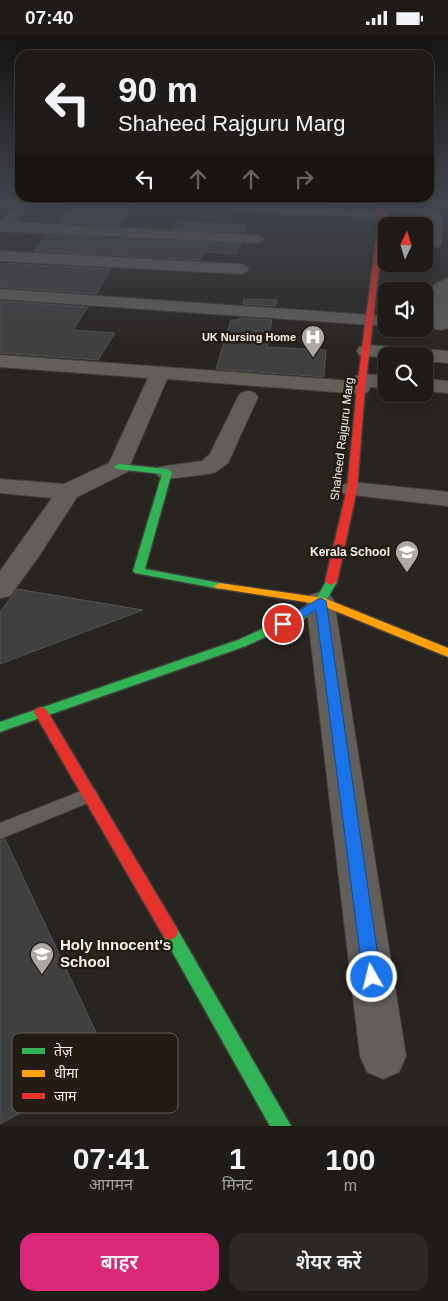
<!DOCTYPE html>
<html lang="hi">
<meta charset="utf-8">
<style>
body{margin:0;font-family:Helvetica,"Noto Sans Devanagari",sans-serif;background:#2b2825;color:#f1f3f6;height:100vh;display:flex;flex-direction:column;font-size:19px;white-space:nowrap}
*{box-sizing:border-box;margin:0}
p{font-size:16px;color:#a1a1a2}
.icon{flex:none;width:28px;height:28px;fill:none;stroke:currentColor;stroke-width:2;stroke-linecap:round;stroke-linejoin:round}
.map{position:relative;height:1091px;overflow:hidden}
.drawer{display:flex;flex-direction:column;background:#1e1b18;flex:1}
.drawer>*{flex:none}
.top-card{position:absolute;left:15px;top:15px;width:419px;height:152px;border-radius:15px;box-shadow:0 2px 8px #0003,0 0 0 1px #3c3937;background:#1e1b18;color:#f1f3f6;overflow:hidden}
.needle{width:32px;rotate:4deg}
.fabs{position:absolute;left:378px;top:182px;display:grid;gap:10px}
.fabs a{display:grid;place-items:center;width:55px;height:55px;border-radius:10px;background:#1e1b18;box-shadow:0 2px 8px #0003,0 0 0 1px #3c3937;font-size:25px}
.pin{position:absolute;display:grid;place-items:center;width:42px;height:42px;color:#fff;margin:-21px;border:2px solid #fff;border-radius:50%;box-shadow:0 1px 5px #0007}
.me{position:absolute;width:55px;margin:-28px;rotate:352deg;stroke-linejoin:round;filter:drop-shadow(0 0 4px #0008)}
.turn{display:flex;align-items:center;gap:18px;height:105px;padding:0 20px;font-size:22px}
.turn .icon{width:65px;height:65px;stroke-width:2.5}
.turn b{display:block;font-size:35px;line-height:42px}
.lanes{display:flex;align-items:center;height:48px;padding:0 20px;background:#0003;justify-content:center;gap:25px;direction:ltr}
.lanes .off{opacity:.35}
.eta{display:flex;justify-content:space-evenly;align-items:center;height:85px;text-align:center}
.eta b{font-size:30px;font-weight:600;line-height:35px}
.action{display:flex;gap:10px;margin-top:auto;padding:10px 20px}
.action a{flex:1;height:58px;border-radius:15px;background:#db2777;color:#fff;font-size:20px;font-weight:600;line-height:58px;text-align:center}
.action a+a{background:#2b2825;color:#f1f3f6}
.status{display:flex;justify-content:space-between;align-items:center;height:35px;padding:0 25px;background:#1e1b18;direction:ltr}
.status svg{height:14px;fill:currentColor}
.map>svg:first-child{display:block}
</style>
<div class="status"><b>07:40</b><svg viewBox="0 0 49 12"><path d="M0 12V9h3v3zM5 12V6h3v6zM10 12V3h3v9zM15 12V0h3v12zM26 1h20v11H26zM47 4h2v5h-2z"/></svg></div>
<div class="map">
<svg width="448" height="1091" viewBox="0 0 448 1091">
<rect width="100%" height="100%" fill="#282420"/>
<path fill="#404040" stroke="#525252" d="M72,170L132,172L119,191L57,187Z
M176,187L247,190L245,197L173,194Z
M46,200L241,209L237,219L203,217L200,225L33,216Z
M0,228L111,234L96,259L0,252Z
M244,264L277,265L275,271L243,269Z
M0,266L88,272L73,295L115,298L98,325L0,318Z
M239,283L272,285L267,312L326,315L324,342L216,334L231,285H239Z
M17,554L143,575L0,629V577Z
M5,804L111,1029L0,1089V806Z"/>
<g fill="none" stroke-linecap="round" stroke-linejoin="round">
<g stroke="#423f3b" stroke-width="2">
<path id="lane" d="M89,753L95,755L98,760L95,765L0,804V788Z"/>
</g>
<g stroke="#423f3b" stroke-width="2">
<path id="street" d="M20,167H34L13,187L257,200L262,201L264,204L262,207L257,208L0,196V185Z
M132,167H224L378,174V169L383,168C401,169 430,165 443,181L441,209L439,212H429L427,209L429,183L417,178L387,176L389,178L387,181L382,182L138,171Z
M0,216L241,229L246,231L249,234L246,237L241,239L0,226Z
M448,243V293L441,295L435,294L432,290L433,252L435,249Z
M0,254L386,281V291L0,264Z
M366,310L448,316V328L424,326V321H386V323L359,320L357,316L359,312Z
M0,320L353,346L355,341L362,339L386,341V353L370,352L368,357L361,359L167,344L127,437L77,462L39,521L10,561L0,563V536L52,463L0,458V444L64,449L109,428L148,343L0,332Z
M424,344L448,346V358L424,356Z
M248,356L255,358L258,362L228,428L216,437L208,439L167,444L159,442L155,437L159,432L202,426L210,419L238,362L241,358Z
M352,447L448,457V471L344,459L340,454L344,449Z
M320,557L330,560L334,566L406,1021L399,1037L383,1044L367,1037L360,1021L306,566L310,560Z"/>
</g>
<g stroke="#423f3b" stroke-width="3">
<path id="fast" d="M119,429L167,434L172,437L145,534L220,548L226,551L224,553L220,554L135,538L133,536L162,439L116,434L114,432Z
M331,544L337,547L324,569L301,586L246,611L0,697V687L238,605L293,580L316,564L327,545Z
M170,889L176,892L291,1091H270L164,902L162,897L164,892Z"/>
</g>
<g stroke="#423f3b" stroke-width="3">
<path id="slow" d="M220,548L324,563L448,613V622L318,569L216,553L214,551Z"/>
</g>
<g stroke="#423f3b" stroke-width="3">
<path id="jam" d="M381,167H387L365,353L357,454L337,547L331,550L325,547L347,454L357,353Z
M41,672L46,674L176,892L178,897L176,902L170,905L164,902L34,677L36,674Z"/>
</g>
<use href="#lane" fill="#625f5b" fill-rule="evenodd"/>
<use href="#street" fill="#625f5b" fill-rule="evenodd"/>
<use href="#fast" fill="#30b455" fill-rule="evenodd"/>
<use href="#slow" fill="#ff9f0a" fill-rule="evenodd"/>
<use href="#jam" fill="#e5322d" fill-rule="evenodd"/>
</g>
<linearGradient id="sky" x2="0" y2="1"><stop stop-color="#161412"/><stop offset="0.52" stop-color="#42454e"/><stop offset="1" stop-color="#42454e" stop-opacity="0"/></linearGradient>
<rect width="448" height="320" fill="url(#sky)"/>
<path fill="#1a73e8" stroke="#114b97" d="M320,563L326,566L381,942L378,947L372,950L366,947L363,942L316,575L287,592H279L277,589Z"/>
<defs>
<g id="hospital-pin" transform="scale(1.25)"><path d="M0 17L-7.5 6A9.5 9.5 0 1 1 7.5 6Z" fill="#aea9a4" stroke="#231c13"/><path d="M-5-5h3v3.5h4V-5h3V5h-3V1.5h-4V5h-3Z" fill="#fff"/></g>
<g id="school-pin" transform="scale(1.25)"><path d="M0 17L-7.5 6A9.5 9.5 0 1 1 7.5 6Z" fill="#aea9a4" stroke="#231c13"/><path d="M0-5L7-2L0 1L-7-2ZM-4 1L0 2.5L4 1V4Q0 6-4 4Z" fill="#fff"/></g>
</defs>
<g fill-rule="evenodd">
<use href="#hospital-pin" x="313" y="302"/>
<use href="#school-pin" x="407" y="517"/>
<use href="#school-pin" x="42" y="919"/>
</g>
<g text-anchor="middle" stroke-width="5" stroke-linejoin="round" paint-order="stroke">
<g font-size="11" font-weight="bold" fill="#f6f1eb" stroke="#231c13" text-anchor="end">
<text x="296" y="306">UK Nursing Home</text>
</g>
<g font-size="12" fill="#f6f1eb" stroke="#231c13">
<text transform="translate(342 404) rotate(-83)" y="4">Shaheed Rajguru Marg</text>
</g>
<g font-size="12" font-weight="bold" fill="#f6f1eb" stroke="#231c13" text-anchor="end">
<text x="390" y="521">Kerala School</text>
</g>
<g font-size="15" font-weight="bold" fill="#f6f1eb" stroke="#231c13" text-anchor="start">
<text x="60" y="915">Holy Innocent's<tspan x="60" dy="17">School</tspan></text>
</g>
</g>
<rect x="12" y="998" width="166" height="80" rx="8" fill="#231c13" stroke="#625c54" stroke-width="1"/>
<rect x="22" y="1013" width="23" height="6" fill="#30b455"/>
<rect x="22" y="1035" width="23" height="7" fill="#ff9f0a"/>
<rect x="22" y="1058" width="23" height="6" fill="#e5322d"/>
<g font-size="14" fill="#f6f1eb">
<text x="54" y="1021">तेज़</text>
<text x="54" y="1043">धीमा</text>
<text x="54" y="1066">जाम</text>
</g>
</svg>
<div class="fabs">
<a><svg class="needle" viewBox="-14 -14 28 28"><path d="M0-13l5 13h-10z" fill="#e53935"/><path d="M0 13l5-13h-10z" fill="#a1a1a2"/></svg></a>
<a><svg class="icon" aria-label="sound" viewBox="0 0 24 24"><path d="M4 9h4l5-4v14l-5-4H4zM17 9q2 3 0 6"/></svg></a>
<a><svg class="icon" aria-label="search" viewBox="0 0 24 24"><circle cx="10" cy="10" r="6"/><path d="M15 15l6 6"/></svg></a>
</div>
<div class="pin" style="left:283px;top:589px;background:#d93025"><svg class="icon" aria-label="arrive" viewBox="0 0 24 24"><path d="M6 21V4h12l-3 4 3 4H6"/></svg></div>
<svg class="me" style="left:372px;top:942px" viewBox="-20 -20 40 40"><circle r="17" fill="#1a73e8" stroke="#fff" stroke-width="3"/><path d="M0-11L8 9 0 5-8 9z" fill="#fff"/></svg>
<div class="top-card">
<div class="turn"><svg class="icon" aria-label="left" viewBox="0 0 24 24"><path d="M17 20v-9H6M10 6l-5 5 5 5"/></svg><div><b>90 m</b>Shaheed Rajguru Marg</div></div>
<div class="lanes"><svg class="icon" aria-label="left" viewBox="0 0 24 24"><path d="M17 20v-9H6M10 6l-5 5 5 5"/></svg><svg class="icon off" aria-label="ahead" viewBox="0 0 24 24"><path d="M12 20V5M6 11l6-6 6 6"/></svg><svg class="icon off" aria-label="ahead" viewBox="0 0 24 24"><path d="M12 20V5M6 11l6-6 6 6"/></svg><svg class="icon off" aria-label="right" viewBox="0 0 24 24"><path d="M7 20v-9h11M14 6l5 5-5 5"/></svg></div>
</div>
</div>
<section class="drawer">
<div class="eta">
<div><b>07:41</b><p>आगमन</p></div>
<div><b>1</b><p>मिनट</p></div>
<div><b>100</b><p>m</p></div>
</div>
<div class="action"><a>बाहर</a><a>शेयर करें</a></div>
</section>
